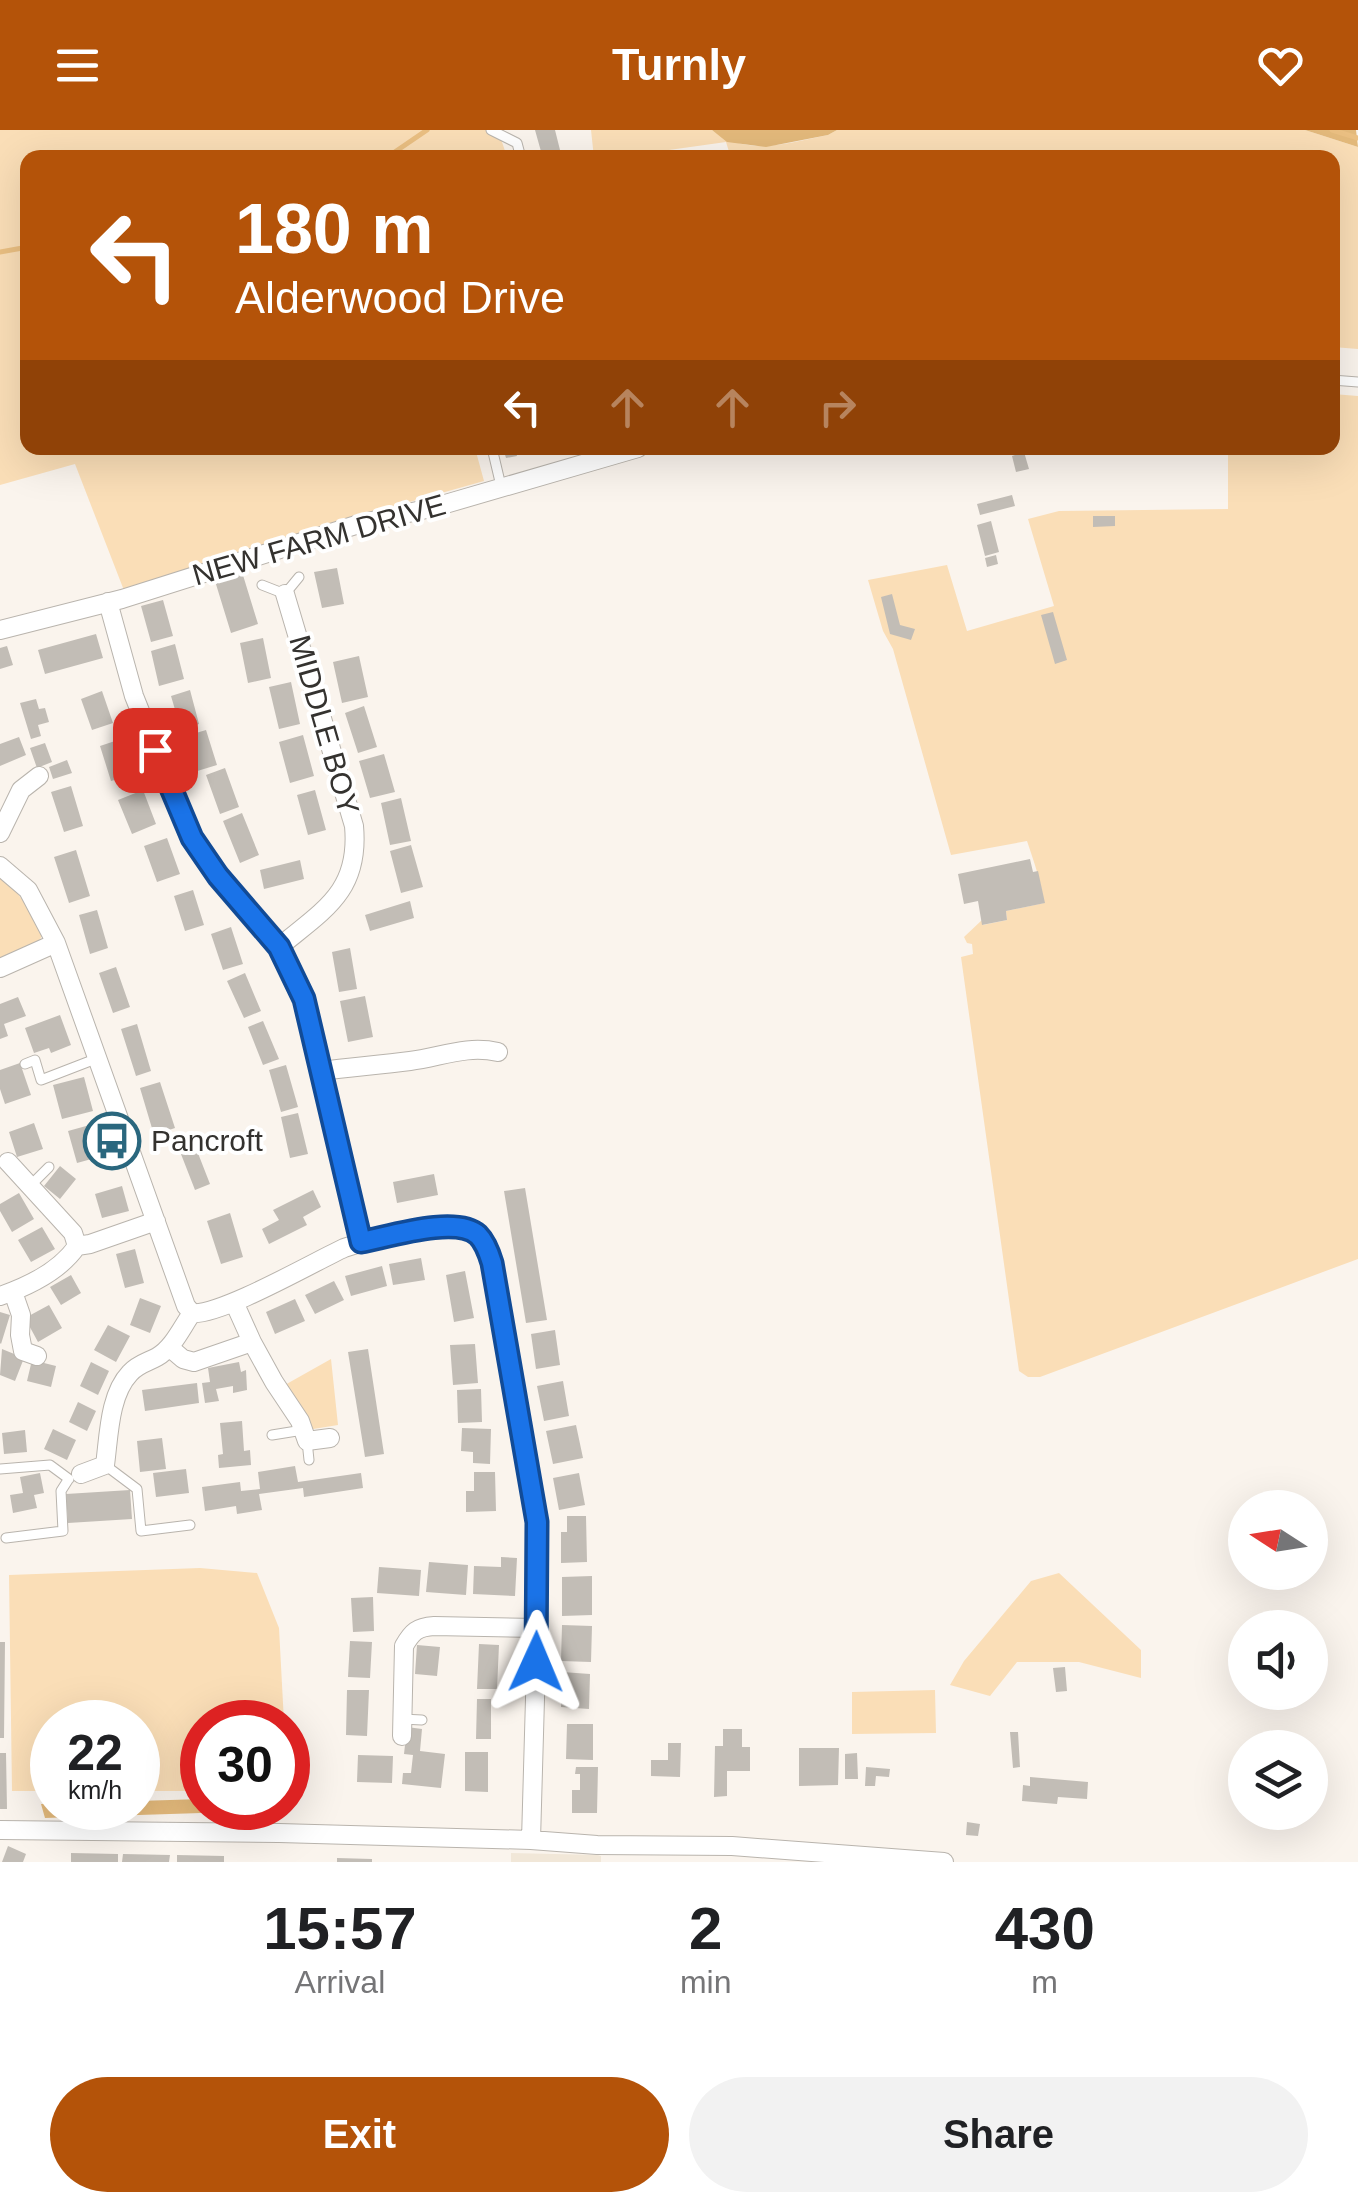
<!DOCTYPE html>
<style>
body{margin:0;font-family:Helvetica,sans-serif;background:#f2f2f2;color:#202124;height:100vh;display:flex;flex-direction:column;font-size:38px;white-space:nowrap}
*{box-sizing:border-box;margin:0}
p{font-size:32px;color:#757577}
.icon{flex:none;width:55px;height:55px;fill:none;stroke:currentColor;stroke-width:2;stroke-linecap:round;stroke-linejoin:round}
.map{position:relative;height:1732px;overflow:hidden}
.sheet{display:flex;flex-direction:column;background:#fff;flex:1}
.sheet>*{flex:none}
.top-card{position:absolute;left:20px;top:20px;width:1320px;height:305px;border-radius:20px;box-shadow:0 10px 40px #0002;background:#b45309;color:#fff;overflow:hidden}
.needle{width:65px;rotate:282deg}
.tools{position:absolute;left:1228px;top:1360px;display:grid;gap:20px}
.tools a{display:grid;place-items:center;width:100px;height:100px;border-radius:50%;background:#fff;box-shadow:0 10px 40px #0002;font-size:50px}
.speed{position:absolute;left:30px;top:1570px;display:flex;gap:20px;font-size:50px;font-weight:700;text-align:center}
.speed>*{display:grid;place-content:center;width:130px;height:130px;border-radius:50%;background:#fff;box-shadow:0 10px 40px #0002;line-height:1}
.speed small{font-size:25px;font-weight:400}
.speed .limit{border:15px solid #d22;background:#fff;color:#111}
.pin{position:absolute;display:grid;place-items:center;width:85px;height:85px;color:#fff;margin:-42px;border-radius:20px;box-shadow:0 5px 15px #0006}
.me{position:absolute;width:110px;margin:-55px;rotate:1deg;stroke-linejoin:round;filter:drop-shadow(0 0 8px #0008)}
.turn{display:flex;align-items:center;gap:35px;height:210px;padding:0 50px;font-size:45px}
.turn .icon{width:130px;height:130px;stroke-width:2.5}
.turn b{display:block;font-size:70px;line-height:85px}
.lanes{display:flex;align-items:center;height:95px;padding:0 50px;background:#0003;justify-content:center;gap:50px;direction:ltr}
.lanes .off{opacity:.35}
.eta{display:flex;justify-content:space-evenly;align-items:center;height:170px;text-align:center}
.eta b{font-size:60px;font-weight:600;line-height:70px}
.button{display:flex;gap:20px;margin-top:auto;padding:20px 50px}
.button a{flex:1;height:115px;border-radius:60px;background:#b45309;color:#fff;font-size:40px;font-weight:600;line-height:115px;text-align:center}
.button a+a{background:#f2f2f2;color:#202124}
header{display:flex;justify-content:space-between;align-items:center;height:130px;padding:0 50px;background:#b45309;color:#fff;font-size:45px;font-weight:600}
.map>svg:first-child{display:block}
</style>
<header><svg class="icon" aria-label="menu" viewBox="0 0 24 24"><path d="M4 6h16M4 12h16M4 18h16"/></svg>Turnly<svg class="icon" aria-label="heart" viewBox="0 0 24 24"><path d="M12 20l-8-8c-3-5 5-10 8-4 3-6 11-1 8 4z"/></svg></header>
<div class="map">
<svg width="1358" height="1732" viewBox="0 0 1358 1732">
<rect width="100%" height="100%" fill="#faf4ed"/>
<path fill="#f1e7d8" d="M511,1723L598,1725L601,1726V1732H511Z"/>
<path fill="#fadeb7" d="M0,0H498L507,27L28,28V318H475L484,351L367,384L125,463L75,334L0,355Z
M591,0H712C747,27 788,13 828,5L837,0H1305L1358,17V219L1333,217L1332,28H731L726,12L619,27L594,28Z
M1333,264L1358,266V1129L1040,1247H1028L1019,1241L961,827L973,824L972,814L967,813L964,807L982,790L983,795L1007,790L1006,781L1044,773C1041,751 1034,732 1027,711L951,725L893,519L883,501L868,450L947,435L967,501L1054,476L1028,389L1059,381L1228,379V318H1332Z
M0,745C19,762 31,781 43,803L38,814L0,831Z
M331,1229L338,1295L307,1300L283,1256Z
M200,1438L257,1443L279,1498L284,1592H202V1661H138V1592H52V1661H12L9,1445Z
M1059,1443L1141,1520V1548L1079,1532H1017L990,1566L950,1555L964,1531L1031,1451Z
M935,1560L936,1603L852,1604V1562Z"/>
<path fill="#e3b97b" d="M712,0H837L828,5L766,17L727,12Z
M1305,0H1356L1358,17Z
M202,1669V1678H262L266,1681L45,1688L41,1674H52V1678H138V1671Z"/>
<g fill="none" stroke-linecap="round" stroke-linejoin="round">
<path stroke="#eabf82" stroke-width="5" d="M1332,0L1358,8
M386,28L427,0
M0,122L28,117"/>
</g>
<path fill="#c2bdb6" d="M535,0H555L560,20L542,25Z
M503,318H515L517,326L506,328Z
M1024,322L1029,339L1016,342L1012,326Z
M1012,365L1015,376L980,385L977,374Z
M1093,386H1115V396L1093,397Z
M991,391L999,422L985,426L977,395Z
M996,425L998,434L987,437L985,428Z
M337,438L344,474L322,478L314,442Z
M242,442L258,494L231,503L215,451Z
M892,464L900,495L915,499L911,510L890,504L881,467Z
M163,470L173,506L151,512L141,476Z
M1053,482L1067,530L1055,534L1041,485Z
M96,504L103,528L45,544L38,520Z
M263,508L271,548L248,553L240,513Z
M175,514L184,549L159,556L151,521Z
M7,516L13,535L0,539V518Z
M359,526L368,567L342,573L333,532Z
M291,552L300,594L279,599L269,557Z
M190,560L199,594L181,600L171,566Z
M102,561L113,593L92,600L81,569Z
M36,569L39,579L45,578L49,592L38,595L41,606L31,609L20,573Z
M364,576L377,617L358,623L345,583Z
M206,600L217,635L194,642L183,607Z
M303,605L314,646L290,653L279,612Z
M19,607L26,625L0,636V614Z
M121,609L132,645L111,651L100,616Z
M45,613L52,632L37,638L30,618Z
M384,624L395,662L370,668L359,631Z
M67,630L72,643L53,649L49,637Z
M225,638L239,677L220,684L206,645Z
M71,656L83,696L64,702L51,662Z
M143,660L156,694L132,704L118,670Z
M315,660L326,700L308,705L297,665Z
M401,668L411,711L390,715L381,673Z
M242,683L259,725L240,733L223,691Z
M167,708L180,744L157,752L144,716Z
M411,715L423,757L401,763L390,721Z
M76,720L90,766L69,773L54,727Z
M1030,729L1033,742L1038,741L1045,773L1006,781L1007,790L982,795L978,771L964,774L958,744Z
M300,730L304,749L264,759L260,740Z
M193,760L204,795L185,801L174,766Z
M410,771L414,788L370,801L365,785Z
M97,780L108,818L90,824L79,785Z
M231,797L243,834L223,840L211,804Z
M350,818L357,859L339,862L332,822Z
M116,837L130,877L113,883L99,843Z
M245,843L261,881L244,888L227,851Z
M365,866L373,907L348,912L340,871Z
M18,867L26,886L4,894L8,906L0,909V874Z
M60,885L71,915L51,923L49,918L34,923L25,898Z
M263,891L279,929L263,935L248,897Z
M137,894L151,941L136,946L121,899Z
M20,933L31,965L5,974L0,959V940Z
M286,935L298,977L281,982L269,940Z
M84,947L93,981L62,989L53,955Z
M160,952L175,998L154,1005L140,958Z
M298,983L308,1024L290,1028L281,987Z
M34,993L43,1019L17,1027L9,1002Z
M97,993L106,1025L77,1033L68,1001Z
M194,1013L210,1054L195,1060L179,1019Z
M60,1036L76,1049L60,1069L44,1056Z
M434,1044L438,1065L397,1073L393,1052Z
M122,1056L129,1081L102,1088L95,1064Z
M525,1058L547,1190L526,1193L504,1061Z
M313,1060L321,1077L303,1087L307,1095L269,1114L262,1099L279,1090L273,1080Z
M19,1063L34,1089L12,1102L0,1081V1074Z
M230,1083L243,1127L221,1134L207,1091Z
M42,1097L55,1119L31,1132L18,1110Z
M135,1119L144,1153L125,1158L116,1124Z
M421,1128L425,1150L393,1155L389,1134Z
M382,1136L387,1156L351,1166L345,1146Z
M465,1141L474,1188L454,1192L446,1145Z
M71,1145L81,1163L61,1175L50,1157Z
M334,1151L344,1170L315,1184L305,1165Z
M140,1168L161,1176L150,1203L130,1195Z
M295,1169L305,1191L275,1204L266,1182Z
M49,1175L62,1198L38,1212L25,1188Z
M0,1182L10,1185L1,1214L0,1213Z
M108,1195L130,1206L116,1232L94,1220Z
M555,1200L560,1235L536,1239L531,1204Z
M475,1214L478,1253L453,1255L450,1215Z
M2,1219L24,1228L15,1251L0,1245Z
M368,1219L384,1324L365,1327L348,1222Z
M32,1230L56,1236L51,1257L27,1251Z
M91,1232L109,1241L98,1265L80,1256Z
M239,1232L241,1242L246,1240L247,1260L233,1263V1256L216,1259L219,1271L205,1273L202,1253L210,1252L208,1238Z
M563,1251L569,1286L544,1291L537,1256Z
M197,1253L199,1273L145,1281L142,1260Z
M481,1259L482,1292L458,1293L457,1260Z
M78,1272L96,1281L87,1301L69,1292Z
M242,1291L244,1321L250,1320L251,1335L219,1338L218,1325L223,1324L220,1293Z
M576,1295L583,1328L553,1334L546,1301Z
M462,1298L491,1299L490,1334L473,1333V1322L461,1321Z
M53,1299L76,1310L67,1330L44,1319Z
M25,1300L27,1322L4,1324L2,1303Z
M162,1308L166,1339L140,1342L137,1311Z
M295,1336L298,1352L361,1343L363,1358L304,1367L303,1358L259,1364L262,1380L237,1384L236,1376L205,1381L202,1357L240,1352L241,1361L260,1359L258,1342Z
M186,1339L189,1363L156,1367L153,1343Z
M474,1342H495L496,1381L466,1382V1361H474Z
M40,1343L44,1363L34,1365L37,1378L13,1383L10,1365L23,1363L20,1347Z
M579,1343L585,1375L559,1380L553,1348Z
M130,1360L132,1389L68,1393L66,1364Z
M567,1386H586L587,1432L561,1433V1402H567Z
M501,1427L517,1428L515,1466L473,1464L474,1436L501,1437Z
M429,1432L468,1435L466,1465L426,1462Z
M379,1437L421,1440L419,1466L377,1463Z
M592,1446V1485L562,1486V1447Z
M373,1467L374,1501L353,1502L351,1468Z
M562,1495L592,1496L591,1532L561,1531Z
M350,1511L372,1512L370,1548L348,1547Z
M0,1512H5L4,1608H0Z
M479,1514L499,1515L497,1559H477Z
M417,1515L440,1517L437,1546L415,1544Z
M1065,1537L1067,1561L1056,1562L1053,1538Z
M562,1542L590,1544L589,1579L561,1577Z
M347,1560H369L367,1606L346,1605Z
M477,1569H491V1609H476Z
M567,1594H593V1630L566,1629Z
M407,1597L422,1599L420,1621L445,1624L441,1658L402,1654L403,1643H411L413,1625L404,1624Z
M723,1599H742V1617H750V1641H727V1666L714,1667L715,1616H723Z
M1010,1602H1018L1020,1637L1013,1638Z
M668,1613H681L680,1647L651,1646V1630H668Z
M799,1618H839L838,1655L799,1656Z
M465,1622H488V1662L465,1661Z
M0,1623H6L7,1679H0Z
M857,1623L858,1649H845V1624Z
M358,1625L393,1626L392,1653L357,1652Z
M288,1630L302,1645L288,1659Z
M576,1637H598L597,1683H572V1660H580V1644H575Z
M866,1637L890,1639L889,1647L876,1646L875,1656H865Z
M1030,1647L1088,1652L1087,1669L1058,1667L1057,1674L1022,1671L1023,1655L1030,1656Z
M967,1692L980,1694L978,1706L966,1705Z
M8,1716L26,1724L23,1732H2Z
M71,1723L118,1724V1732H71Z
M123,1724L170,1725L169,1732H122Z
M177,1725L224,1726V1732H177Z
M337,1728L372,1729V1732H337Z"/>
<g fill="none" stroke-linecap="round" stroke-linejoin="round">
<g stroke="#b9b4ad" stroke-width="11">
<path id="service" d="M491,0L517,13L521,28
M1332,250L1358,252
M492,318L501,356
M262,455L285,464L299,447
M25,934L35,930L41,950L98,928
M30,1056L49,1037
M272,1305L303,1300
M307,1311L309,1330
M105,1335L137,1359L141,1401L190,1395
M0,1339L50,1335L69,1349
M6,1408L63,1401L61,1361L68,1350
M402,1589L422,1590"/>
</g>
<g stroke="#b9b4ad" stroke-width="20">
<path id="minor" d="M108,472L134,566L191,708L218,746L279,817L304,869L361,1112
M0,500L122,469L359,394L435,377L638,318
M0,703L21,660L39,646
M0,736L28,760L56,813L186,1176L192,1183
M279,817C324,780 360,761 354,696L285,464
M0,838L56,813
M321,941C351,937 380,935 410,931C441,927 466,915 498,922
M77,1116L90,1114L156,1091
M13,1162L21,1185L20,1205L23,1221L37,1226
M0,1166C29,1156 60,1141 77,1116L73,1103L8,1032
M192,1183C220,1186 314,1132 344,1118C370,1109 456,1086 477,1104C485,1111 489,1123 492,1133L537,1392V1498L531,1710
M252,1212L274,1252L300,1291L307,1311L330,1308
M169,1217L183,1229L194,1232L252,1212L234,1172
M81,1344L105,1335C109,1306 109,1265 130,1243C138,1234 148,1232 157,1227C173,1218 182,1197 192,1183
M402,1606L404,1516C412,1502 417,1497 434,1496L537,1498
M0,1700L279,1703L531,1710L597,1715L732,1716L944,1732"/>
</g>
<use href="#service" stroke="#fff" stroke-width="9"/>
<use href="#minor" stroke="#fff" stroke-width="18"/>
</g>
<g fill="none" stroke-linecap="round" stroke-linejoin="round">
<g stroke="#114b97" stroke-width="25">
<path id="route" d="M155,620L192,708L218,746L279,817L304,869L361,1112C388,1107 456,1085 478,1105C485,1112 489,1123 492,1133L537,1392L536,1532"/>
</g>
<use href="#route" stroke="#1a73e8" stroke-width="18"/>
</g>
<defs>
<g id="bus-ring" transform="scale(2.875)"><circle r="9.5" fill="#fff" stroke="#2a677e" stroke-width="1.5"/><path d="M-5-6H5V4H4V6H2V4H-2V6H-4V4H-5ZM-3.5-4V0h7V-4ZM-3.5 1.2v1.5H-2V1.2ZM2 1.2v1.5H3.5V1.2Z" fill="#2a677e"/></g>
</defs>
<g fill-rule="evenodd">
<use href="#bus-ring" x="112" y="1011"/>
</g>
<g text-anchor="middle" stroke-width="8" stroke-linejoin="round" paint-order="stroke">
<g font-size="30" fill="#34322f" stroke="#fff">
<text transform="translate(319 410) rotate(-16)" y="10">NEW FARM DRIVE</text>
<text transform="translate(324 595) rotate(74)" y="10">MIDDLE BOY</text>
</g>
<g font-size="30" fill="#34322f" stroke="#fff" text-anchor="start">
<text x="151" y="1021">Pancroft</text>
</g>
</g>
</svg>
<div class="tools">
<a><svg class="needle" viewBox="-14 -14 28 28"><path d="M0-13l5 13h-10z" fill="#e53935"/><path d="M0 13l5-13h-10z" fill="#757577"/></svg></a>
<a><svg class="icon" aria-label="sound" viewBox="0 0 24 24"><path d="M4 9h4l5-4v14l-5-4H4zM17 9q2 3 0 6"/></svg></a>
<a><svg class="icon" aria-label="layers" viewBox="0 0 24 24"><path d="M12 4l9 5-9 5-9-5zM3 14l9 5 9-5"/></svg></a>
</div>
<div class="speed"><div>22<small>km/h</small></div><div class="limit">30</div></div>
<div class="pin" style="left:155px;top:620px;background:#d93025"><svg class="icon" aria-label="arrive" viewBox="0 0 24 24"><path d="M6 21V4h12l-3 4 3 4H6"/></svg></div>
<svg class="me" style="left:536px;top:1532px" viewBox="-20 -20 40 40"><path d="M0-17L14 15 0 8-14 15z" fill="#1a73e8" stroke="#fff" stroke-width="4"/></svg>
<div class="top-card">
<div class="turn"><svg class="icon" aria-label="left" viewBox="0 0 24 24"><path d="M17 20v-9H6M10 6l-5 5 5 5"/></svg><div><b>180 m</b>Alderwood Drive</div></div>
<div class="lanes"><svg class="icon" aria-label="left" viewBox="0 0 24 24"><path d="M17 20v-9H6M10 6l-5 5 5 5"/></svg><svg class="icon off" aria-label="ahead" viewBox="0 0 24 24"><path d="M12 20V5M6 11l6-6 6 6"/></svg><svg class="icon off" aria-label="ahead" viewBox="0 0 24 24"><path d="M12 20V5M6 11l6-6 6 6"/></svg><svg class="icon off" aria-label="right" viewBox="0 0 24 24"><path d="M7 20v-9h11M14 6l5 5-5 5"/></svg></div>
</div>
</div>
<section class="sheet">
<div class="eta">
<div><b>15:57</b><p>Arrival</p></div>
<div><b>2</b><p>min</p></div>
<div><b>430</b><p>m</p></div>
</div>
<div class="button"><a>Exit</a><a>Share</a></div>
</section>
